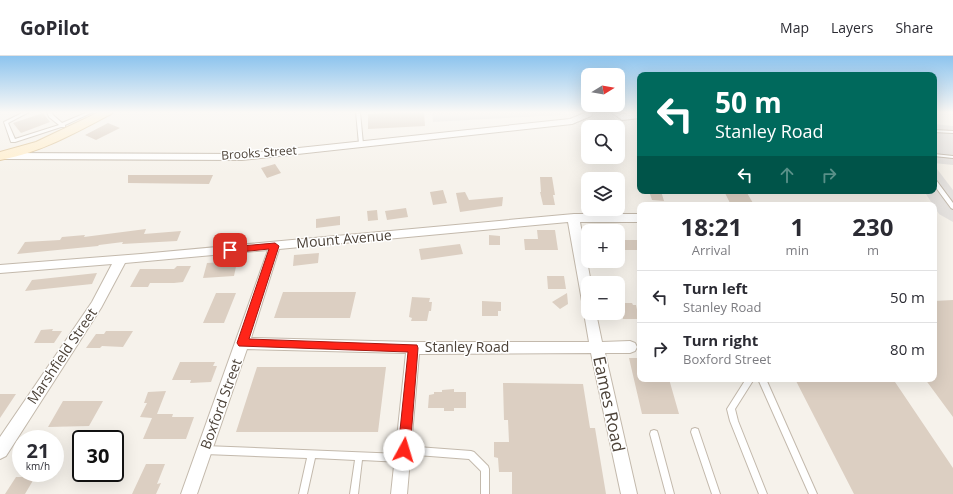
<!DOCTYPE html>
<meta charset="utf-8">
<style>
body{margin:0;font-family:"Open Sans",sans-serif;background:#f2f2f3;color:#2b2b33;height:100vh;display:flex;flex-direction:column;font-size:15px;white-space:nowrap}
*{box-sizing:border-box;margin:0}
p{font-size:13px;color:#7c7c81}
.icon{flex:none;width:22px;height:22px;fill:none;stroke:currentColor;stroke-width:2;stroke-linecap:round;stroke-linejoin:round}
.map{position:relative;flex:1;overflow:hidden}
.drawer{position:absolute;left:637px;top:146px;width:300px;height:180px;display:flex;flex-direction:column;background:#fff;border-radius:8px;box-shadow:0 4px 16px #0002}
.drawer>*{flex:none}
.hud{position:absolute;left:637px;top:16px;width:300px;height:122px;border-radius:8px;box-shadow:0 4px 16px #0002;background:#00695c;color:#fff;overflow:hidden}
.needle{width:26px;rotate:79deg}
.controls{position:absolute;left:581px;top:12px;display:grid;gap:8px}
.controls a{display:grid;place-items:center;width:44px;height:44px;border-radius:8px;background:#fff;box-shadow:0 4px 16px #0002;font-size:20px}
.speed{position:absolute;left:12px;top:374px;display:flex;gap:8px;font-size:20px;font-weight:700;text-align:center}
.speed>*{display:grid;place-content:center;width:52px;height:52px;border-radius:50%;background:#fff;box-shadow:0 4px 16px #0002;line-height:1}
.speed small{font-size:10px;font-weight:400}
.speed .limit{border:2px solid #111;border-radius:6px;background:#fff;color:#111}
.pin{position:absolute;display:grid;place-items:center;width:34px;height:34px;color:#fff;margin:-17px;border-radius:8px;box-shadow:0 2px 6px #0006}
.me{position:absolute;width:44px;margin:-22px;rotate:6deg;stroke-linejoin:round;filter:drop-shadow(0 0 3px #0008)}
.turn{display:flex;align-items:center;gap:14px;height:84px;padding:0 12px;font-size:18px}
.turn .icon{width:52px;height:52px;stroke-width:2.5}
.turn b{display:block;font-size:28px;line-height:34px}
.lanes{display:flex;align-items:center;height:38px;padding:0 12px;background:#0003;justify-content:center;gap:20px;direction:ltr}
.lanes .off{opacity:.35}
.eta{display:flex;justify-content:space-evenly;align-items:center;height:68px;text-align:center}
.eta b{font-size:24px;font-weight:700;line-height:28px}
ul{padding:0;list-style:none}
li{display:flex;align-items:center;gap:12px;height:52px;padding:0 12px;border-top:1px solid #e1e1e2}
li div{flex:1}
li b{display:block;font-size:15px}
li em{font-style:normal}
header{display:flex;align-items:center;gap:24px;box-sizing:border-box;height:56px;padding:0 20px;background:#fff;border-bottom:1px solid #e1e1e2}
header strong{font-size:19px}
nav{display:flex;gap:22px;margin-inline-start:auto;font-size:14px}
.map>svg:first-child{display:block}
</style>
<header>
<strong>GoPilot</strong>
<nav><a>Map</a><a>Layers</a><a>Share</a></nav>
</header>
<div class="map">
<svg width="953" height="438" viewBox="0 0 953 438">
<rect width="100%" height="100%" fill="#f6f2eb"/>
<path fill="#e5e2df" d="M432,56H562L560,59L433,66Z
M934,68L953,70V109L934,107Z
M934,109L953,134V166L939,158L924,135H934Z"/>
<path fill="#dccfc2" d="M388,56H424L425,70L368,73V58L388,57Z
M43,57L50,66L21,77L13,67Z
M108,67L120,72L96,84L85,79Z
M275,108L281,117L267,122L261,112Z
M128,119H213L209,128L128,127Z
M540,121H552L555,139H553L555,149H543L540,136H541Z
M443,134L447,147L433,149L430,136Z
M649,135H661L664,145L652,144Z
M465,136L469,144L503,141L502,150L460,156L456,137Z
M725,137H747L753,147H730Z
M406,152L408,161L387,164L385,155Z
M377,154L378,164L368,165L367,155Z
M340,160V169L316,172V163Z
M146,173L144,178L181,175L177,185L122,188L123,186L99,189L98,190L17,198L25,186L60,184L62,181L85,179L84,181Z
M537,174H555L558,194H525L524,183H538Z
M489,179L500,180V189H489Z
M618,184H640V194H618Z
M460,188L463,198L421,204L419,193Z
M319,197L318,207L293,210L294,199Z
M223,206L222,208L237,206L234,220L203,222L207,207Z
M177,210H191L183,226L174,227H150L148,231H130L140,213H174Z
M97,217L92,228L25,235L32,224Z
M547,220H564L566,233H548Z
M283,236H356L350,262H274Z
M216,237H236L224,267H203Z
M567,237L568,248L560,253L552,246Z
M412,241L430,242L429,246H432L431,255H429L427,265H411L412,262L409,261Z
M953,244V361L925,323H934V245Z
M482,245L501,246V255H498V260H482Z
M621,247H632L633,249H636L639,263H623L620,250H622Z
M53,273L52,275H62L54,287H34L41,274Z
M106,275H133L123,291L102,290L100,292H86L96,278H104Z
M629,302H640V323H669L679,358H642Z
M180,306H215L213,310H217L211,326L190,327L191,324H172Z
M257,311H386L378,376H236Z
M795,323H893L953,412V438H854Z
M503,327L583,328L590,372H595L606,438H512V416H499L498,402L494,401V386H509L508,364H504Z
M454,333V336H466V352H454V355H444V352H428L429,339L434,338V336H442V334Z
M166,335L157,358H173L172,361H194L186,383H143L152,362L140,361L147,347H144L148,336Z
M0,338H16L0,362Z
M63,345H103L89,370L48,371Z
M146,408H165L157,428L161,427L156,438H132Z
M16,421H35L25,438H5Z"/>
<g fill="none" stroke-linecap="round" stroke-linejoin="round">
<g stroke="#c3b9ac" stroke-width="2">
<path id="lane" d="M24,56H29L8,67L15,83L59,69L49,61L47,56H51L53,59L62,67L88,56H93L65,69V71H61L15,86H11L4,66Z
M356,56H360L363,88L361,89L359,88Z
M610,56H615L624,61L620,62Z
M934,74L953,75V77L934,76Z
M934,98L953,100V102L934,100Z
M934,123L936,124L953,147V153L951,152L934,129Z
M746,323H754L735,353L738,365L767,438H759L730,365L727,353Z
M758,323H766L817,438H809Z
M695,372L698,373L699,376L720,438H712L691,376L692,373Z
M654,374L657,375L658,378L674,438H666L650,378L651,375Z
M205,390L401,398L404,399L405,402L404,405L401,406L362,404L358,438H350L355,404L315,402L307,438H299L307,402L205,398L202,397L201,394L202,391Z
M404,390L471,395L474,396L488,410L489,413V438H481V415L469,403L404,398L401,397L400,394L401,391Z"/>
</g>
<g stroke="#c3b9ac" stroke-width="2">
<path id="street" d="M587,56H591L592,58L591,60L572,68L242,104L4,103L0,101L1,98L4,97L242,98L570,63Z
M640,56V62L622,64L618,61L622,58Z
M574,158H640V166H580L591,227H588V250L584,248L582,245L568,166L279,193L251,282L413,286H589L584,257L588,253V257H596L602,286L630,285L635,287L637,291L635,295L630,297H605L637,438H621L591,297L419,298L407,438H391L406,297L247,293L197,438H181L268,194L125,207L101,252L6,400L0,403V381L92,246L112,208L0,217V209L141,198Z"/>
</g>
<g stroke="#ddc49a" stroke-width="2">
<path id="secondary" d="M99,56H113L111,58C75,77 40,97 0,104V96L36,86Z"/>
</g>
<use href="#lane" fill="#fff" fill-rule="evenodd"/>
<use href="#street" fill="#fff" fill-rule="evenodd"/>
<use href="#secondary" fill="#fec" fill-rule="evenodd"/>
</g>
<linearGradient id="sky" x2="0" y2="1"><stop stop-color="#8dc4ee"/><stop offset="0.48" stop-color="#fbf9f6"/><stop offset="1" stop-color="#fbf9f6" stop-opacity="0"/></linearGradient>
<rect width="953" height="117" fill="url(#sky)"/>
<path fill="#ff2519" stroke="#a61810" d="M275,187L279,190L249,283L417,289L418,292L410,394L408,398L404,400L399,398L398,394L408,296L239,290L237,287L269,193L230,197L226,194L230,191Z"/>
<g text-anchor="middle" stroke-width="3" stroke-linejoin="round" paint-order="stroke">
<g font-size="12" fill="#4c4238" stroke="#fff">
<text transform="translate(259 97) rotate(-4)" y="4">Brooks Street</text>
</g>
<g font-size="14" fill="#4c4238" stroke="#fff">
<text transform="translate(344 183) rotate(-5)" y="5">Mount Avenue</text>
<text x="467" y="296">Stanley Road</text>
<text transform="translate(62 300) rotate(-56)" y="5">Marshfield Street</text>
<text transform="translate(221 348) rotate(-70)" y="5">Boxford Street</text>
</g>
<g font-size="17" fill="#4c4238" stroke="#fff">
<text transform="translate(609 348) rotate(78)" y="6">Eames Road</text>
</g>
</g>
</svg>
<div class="controls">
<a><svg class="needle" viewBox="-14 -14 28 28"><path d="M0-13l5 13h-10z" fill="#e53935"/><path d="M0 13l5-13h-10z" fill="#7c7c81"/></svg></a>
<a><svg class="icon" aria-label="search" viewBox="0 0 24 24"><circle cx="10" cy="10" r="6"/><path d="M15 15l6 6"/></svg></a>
<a><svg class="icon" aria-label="layers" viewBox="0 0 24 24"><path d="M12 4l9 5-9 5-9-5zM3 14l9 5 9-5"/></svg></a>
<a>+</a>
<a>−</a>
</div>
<div class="speed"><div>21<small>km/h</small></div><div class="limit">30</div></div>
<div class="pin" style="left:230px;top:194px;background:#d93025"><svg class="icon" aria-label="arrive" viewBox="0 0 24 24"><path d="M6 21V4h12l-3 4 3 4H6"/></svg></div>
<svg class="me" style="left:404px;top:394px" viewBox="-20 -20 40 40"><circle r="19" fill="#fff"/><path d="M0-13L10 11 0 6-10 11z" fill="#ff2519"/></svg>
<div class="hud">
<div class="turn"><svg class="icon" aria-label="left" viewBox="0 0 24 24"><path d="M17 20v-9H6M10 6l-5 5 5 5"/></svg><div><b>50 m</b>Stanley Road</div></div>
<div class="lanes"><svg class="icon" aria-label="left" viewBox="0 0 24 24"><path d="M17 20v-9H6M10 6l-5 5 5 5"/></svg><svg class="icon off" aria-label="ahead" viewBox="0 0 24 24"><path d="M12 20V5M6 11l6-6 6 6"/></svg><svg class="icon off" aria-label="right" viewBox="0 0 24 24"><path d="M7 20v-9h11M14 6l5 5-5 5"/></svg></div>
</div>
<section class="drawer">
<div class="eta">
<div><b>18:21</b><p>Arrival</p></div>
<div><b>1</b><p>min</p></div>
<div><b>230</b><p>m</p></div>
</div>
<ul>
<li><svg class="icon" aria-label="left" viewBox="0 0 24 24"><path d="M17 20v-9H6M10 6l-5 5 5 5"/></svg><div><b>Turn left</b><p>Stanley Road</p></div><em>50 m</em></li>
<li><svg class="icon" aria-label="right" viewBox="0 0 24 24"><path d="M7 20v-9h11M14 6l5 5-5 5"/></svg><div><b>Turn right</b><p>Boxford Street</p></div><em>80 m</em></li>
</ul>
</section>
</div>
